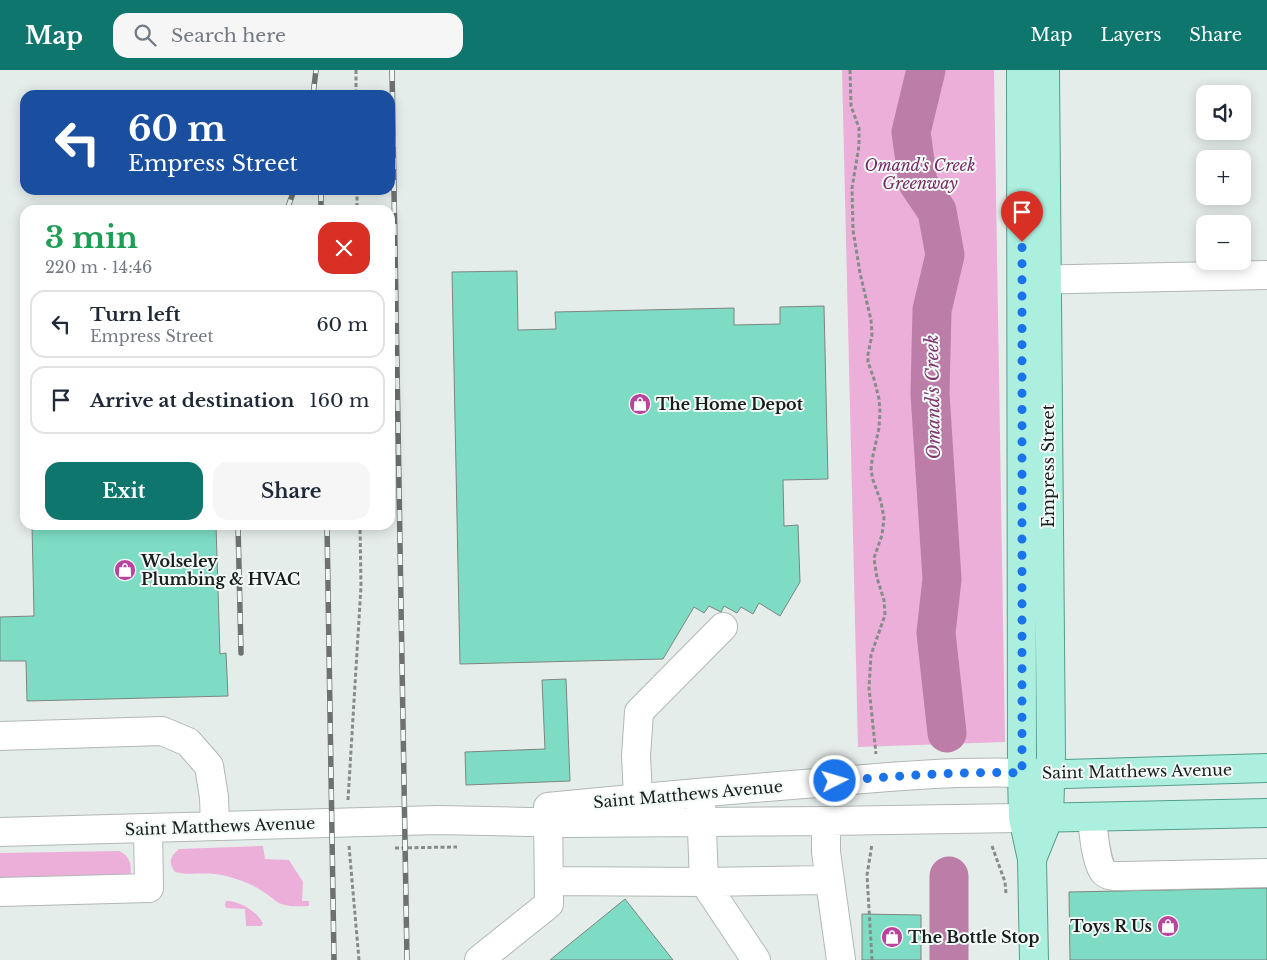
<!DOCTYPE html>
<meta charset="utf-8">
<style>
body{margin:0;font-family:"Libre Baskerville",serif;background:#f6f6f7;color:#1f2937;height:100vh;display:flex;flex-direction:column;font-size:19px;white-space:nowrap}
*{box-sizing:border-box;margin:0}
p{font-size:16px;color:#747a83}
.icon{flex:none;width:28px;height:28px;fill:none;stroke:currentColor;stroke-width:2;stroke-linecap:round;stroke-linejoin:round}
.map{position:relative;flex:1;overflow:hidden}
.side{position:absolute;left:20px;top:135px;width:375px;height:325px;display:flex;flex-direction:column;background:#fff;border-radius:15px;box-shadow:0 2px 12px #0003}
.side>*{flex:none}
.banner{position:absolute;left:20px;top:20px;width:375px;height:105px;border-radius:15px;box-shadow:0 2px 12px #0003;background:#1a4fa0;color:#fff;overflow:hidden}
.fabs{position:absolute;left:1196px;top:15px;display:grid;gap:10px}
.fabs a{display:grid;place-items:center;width:55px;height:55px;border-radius:10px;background:#fff;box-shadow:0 2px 12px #0003;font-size:25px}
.pin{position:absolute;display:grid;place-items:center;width:42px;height:42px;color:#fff;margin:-51px -21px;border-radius:50% 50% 50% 0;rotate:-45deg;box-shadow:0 0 5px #0007}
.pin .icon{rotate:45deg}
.me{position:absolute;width:55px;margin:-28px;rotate:85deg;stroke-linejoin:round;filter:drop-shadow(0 0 4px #0008)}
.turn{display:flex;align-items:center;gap:18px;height:105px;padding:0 25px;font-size:22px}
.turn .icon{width:65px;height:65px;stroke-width:2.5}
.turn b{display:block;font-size:35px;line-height:42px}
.round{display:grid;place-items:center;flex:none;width:52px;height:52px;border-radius:15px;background:#f6f6f7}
.headline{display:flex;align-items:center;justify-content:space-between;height:85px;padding:0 25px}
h1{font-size:30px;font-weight:800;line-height:38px;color:#1e9e55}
.action{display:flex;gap:10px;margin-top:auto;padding:10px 25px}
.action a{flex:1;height:58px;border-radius:15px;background:#0f766e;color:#fff;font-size:20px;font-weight:800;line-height:58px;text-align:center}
.action a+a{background:#f6f6f7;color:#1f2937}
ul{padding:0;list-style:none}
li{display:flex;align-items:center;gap:15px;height:68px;margin:0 10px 8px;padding:0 15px;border:2px solid #e0e1e3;border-radius:15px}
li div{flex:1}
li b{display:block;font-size:19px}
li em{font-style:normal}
header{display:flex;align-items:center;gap:30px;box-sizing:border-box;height:70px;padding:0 25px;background:#0f766e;color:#fff}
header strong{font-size:24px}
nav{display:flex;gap:28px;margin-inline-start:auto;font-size:18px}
.search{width:350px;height:45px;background:#f6f6f7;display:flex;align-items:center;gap:12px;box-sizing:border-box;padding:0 18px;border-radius:15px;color:#747a83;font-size:19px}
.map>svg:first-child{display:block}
</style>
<header>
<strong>Map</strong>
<div class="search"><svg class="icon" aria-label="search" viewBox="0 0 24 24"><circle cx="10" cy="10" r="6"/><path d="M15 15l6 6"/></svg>Search here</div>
<nav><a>Map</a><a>Layers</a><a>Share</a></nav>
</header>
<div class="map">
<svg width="1267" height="890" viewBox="0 0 1267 890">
<rect width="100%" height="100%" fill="#e5edea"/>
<path fill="#ecafd9" d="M842,0H994L1005,672L858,677Z
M263,776L265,789L289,790L303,812L302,831H309V836C301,836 292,837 285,835C277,834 272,827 265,823C255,815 238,809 226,806C208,801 191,806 175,802C168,792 170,787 179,779Z
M119,781C131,786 133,798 129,810L0,816V783Z
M226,831C238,830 259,842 263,854L261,856H246L245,839L226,838L225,835Z"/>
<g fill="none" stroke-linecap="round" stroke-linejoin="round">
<path stroke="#bc7da9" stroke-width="39" d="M926,0L911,62L918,113L937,141L945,185L932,240L930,324L942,509L936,563L947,663
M949,890V806"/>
</g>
<path fill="#7ddcc3" stroke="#7e8582" d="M517,201L518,260L556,259L555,242L734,238V255L780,254V237L824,236L828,409L783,410L784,456L798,455L800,512L780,546L759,533L753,544L741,537L737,543L724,536L721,542L709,536L704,543L694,537L663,589L460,594L452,202Z
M32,455H216L220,584L226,583L228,626L27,631L26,591H0V547L34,546Z
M566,609L570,711L466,715L465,682L545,679L542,610Z
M1267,818V890H1070L1069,822Z
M625,829L673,890H550Z
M862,844L921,845V890H862Z"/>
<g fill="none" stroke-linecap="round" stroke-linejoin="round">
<g stroke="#b1b8b6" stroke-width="30">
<path id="minor" d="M1024,210L1267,205
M0,666L162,661L188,672L209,696L214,727L215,756
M548,737C637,728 727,720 817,713C885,707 953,701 1022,703
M639,746L636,686L639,642L723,557
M1092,747C1093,758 1096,794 1104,802C1109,807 1117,806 1123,806L1267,803
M826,751V782L841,890
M0,762L439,750L572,753L826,751L1023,748
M549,811L704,812L701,734
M704,812L830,810
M704,812L756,890
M0,822L149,818L148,758
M479,890L549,834L548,737"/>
</g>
<g stroke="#549e8c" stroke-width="30">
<path id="major" d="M1021,0L1022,703L1023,748L1032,789L1034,890
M1031,703L1066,704L1267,698
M1032,748L1267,743
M1032,789L1049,747L1051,685L1045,0"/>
</g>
<path stroke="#868c8a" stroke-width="3" stroke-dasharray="4 2.5" stroke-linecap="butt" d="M356,0V25
M850,0L851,36L859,58V76L852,118L853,160L860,203L871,250L872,265L868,284V292L874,309L879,329L880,342L879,358L872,390L871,400L873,410L881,432L884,448L882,465L874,488L877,508L884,530L885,545L871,585L869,618L876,684
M357,120V140
M348,730L361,516L360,455
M349,776L359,890
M992,776L1005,812L1006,823
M395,778L457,777
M872,890L867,805L872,774"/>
<use href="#minor" stroke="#fff" stroke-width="28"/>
<use href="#major" stroke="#acefdf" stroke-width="28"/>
<g stroke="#6d7270" stroke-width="5.5">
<path id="rail" d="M392,0L407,890
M313,25L316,0
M321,120V140
M287,140L294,120
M238,455L241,583
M327,455L334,890"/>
</g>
<use href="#rail" stroke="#f2faf8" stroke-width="4" stroke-dasharray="11" stroke-linecap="butt"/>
</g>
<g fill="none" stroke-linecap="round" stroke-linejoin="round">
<path stroke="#1a73e8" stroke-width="9" stroke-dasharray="0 16.2" d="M835,711C898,706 960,701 1022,703V172"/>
</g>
<defs>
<g id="shop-disc" transform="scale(1.125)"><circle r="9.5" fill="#b8449d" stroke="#f2faf8"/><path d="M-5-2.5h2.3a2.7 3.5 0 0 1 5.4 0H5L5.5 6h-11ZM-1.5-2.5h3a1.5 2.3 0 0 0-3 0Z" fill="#fff"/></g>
</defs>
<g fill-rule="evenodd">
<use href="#shop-disc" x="640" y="334"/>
<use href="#shop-disc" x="125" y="500"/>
<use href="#shop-disc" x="1168" y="856"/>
<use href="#shop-disc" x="892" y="867"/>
</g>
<g text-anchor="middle" stroke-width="4" stroke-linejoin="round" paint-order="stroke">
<g font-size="16" font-style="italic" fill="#762a64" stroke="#f2faf8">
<text x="920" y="101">Omand's Creek<tspan x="920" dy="18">Greenway</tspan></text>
</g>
<g font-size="16" font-weight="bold" fill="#1a1d1c" stroke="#f2faf8" text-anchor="start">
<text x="656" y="340">The Home Depot</text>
<text x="141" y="497">Wolseley<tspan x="141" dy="18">Plumbing &amp; HVAC</tspan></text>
<text x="1152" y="862" text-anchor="end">Toys R Us</text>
<text x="908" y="873">The Bottle Stop</text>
</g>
<g font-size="16" fill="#1a1d1c" stroke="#f2faf8">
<text transform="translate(1048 396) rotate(-90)" y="6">Empress Street</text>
<text transform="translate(1137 701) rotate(-1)" y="6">Saint Matthews Avenue</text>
<text transform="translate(688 724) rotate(-5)" y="6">Saint Matthews Avenue</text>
<text transform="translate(220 756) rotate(-2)" y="6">Saint Matthews Avenue</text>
</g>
<g font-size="18" font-style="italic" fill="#82356f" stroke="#f2faf8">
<text transform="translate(933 327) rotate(-91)" y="6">Omand's Creek</text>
</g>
</g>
</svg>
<div class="fabs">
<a><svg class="icon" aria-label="sound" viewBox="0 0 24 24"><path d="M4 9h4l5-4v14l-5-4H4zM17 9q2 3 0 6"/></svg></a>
<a>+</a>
<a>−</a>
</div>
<div class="pin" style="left:1022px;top:172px;background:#d93025"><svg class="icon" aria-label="arrive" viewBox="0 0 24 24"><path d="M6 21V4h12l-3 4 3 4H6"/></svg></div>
<svg class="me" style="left:835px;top:711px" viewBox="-20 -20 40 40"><circle r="17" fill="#1a73e8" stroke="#fff" stroke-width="3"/><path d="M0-11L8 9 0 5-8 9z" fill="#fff"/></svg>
<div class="banner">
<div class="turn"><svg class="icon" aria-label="left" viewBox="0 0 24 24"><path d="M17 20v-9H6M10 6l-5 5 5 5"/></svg><div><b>60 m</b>Empress Street</div></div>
</div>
<section class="side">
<div class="headline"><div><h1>3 min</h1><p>220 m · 14:46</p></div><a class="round" style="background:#d93025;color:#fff"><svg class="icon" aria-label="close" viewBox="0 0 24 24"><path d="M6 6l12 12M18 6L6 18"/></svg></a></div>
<ul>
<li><svg class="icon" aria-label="left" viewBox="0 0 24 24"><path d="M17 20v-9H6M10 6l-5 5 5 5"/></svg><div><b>Turn left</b><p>Empress Street</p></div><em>60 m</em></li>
<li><svg class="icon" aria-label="arrive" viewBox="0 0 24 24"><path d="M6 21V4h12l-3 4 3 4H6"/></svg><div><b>Arrive at destination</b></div><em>160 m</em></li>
</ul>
<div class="action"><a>Exit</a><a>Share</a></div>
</section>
</div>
